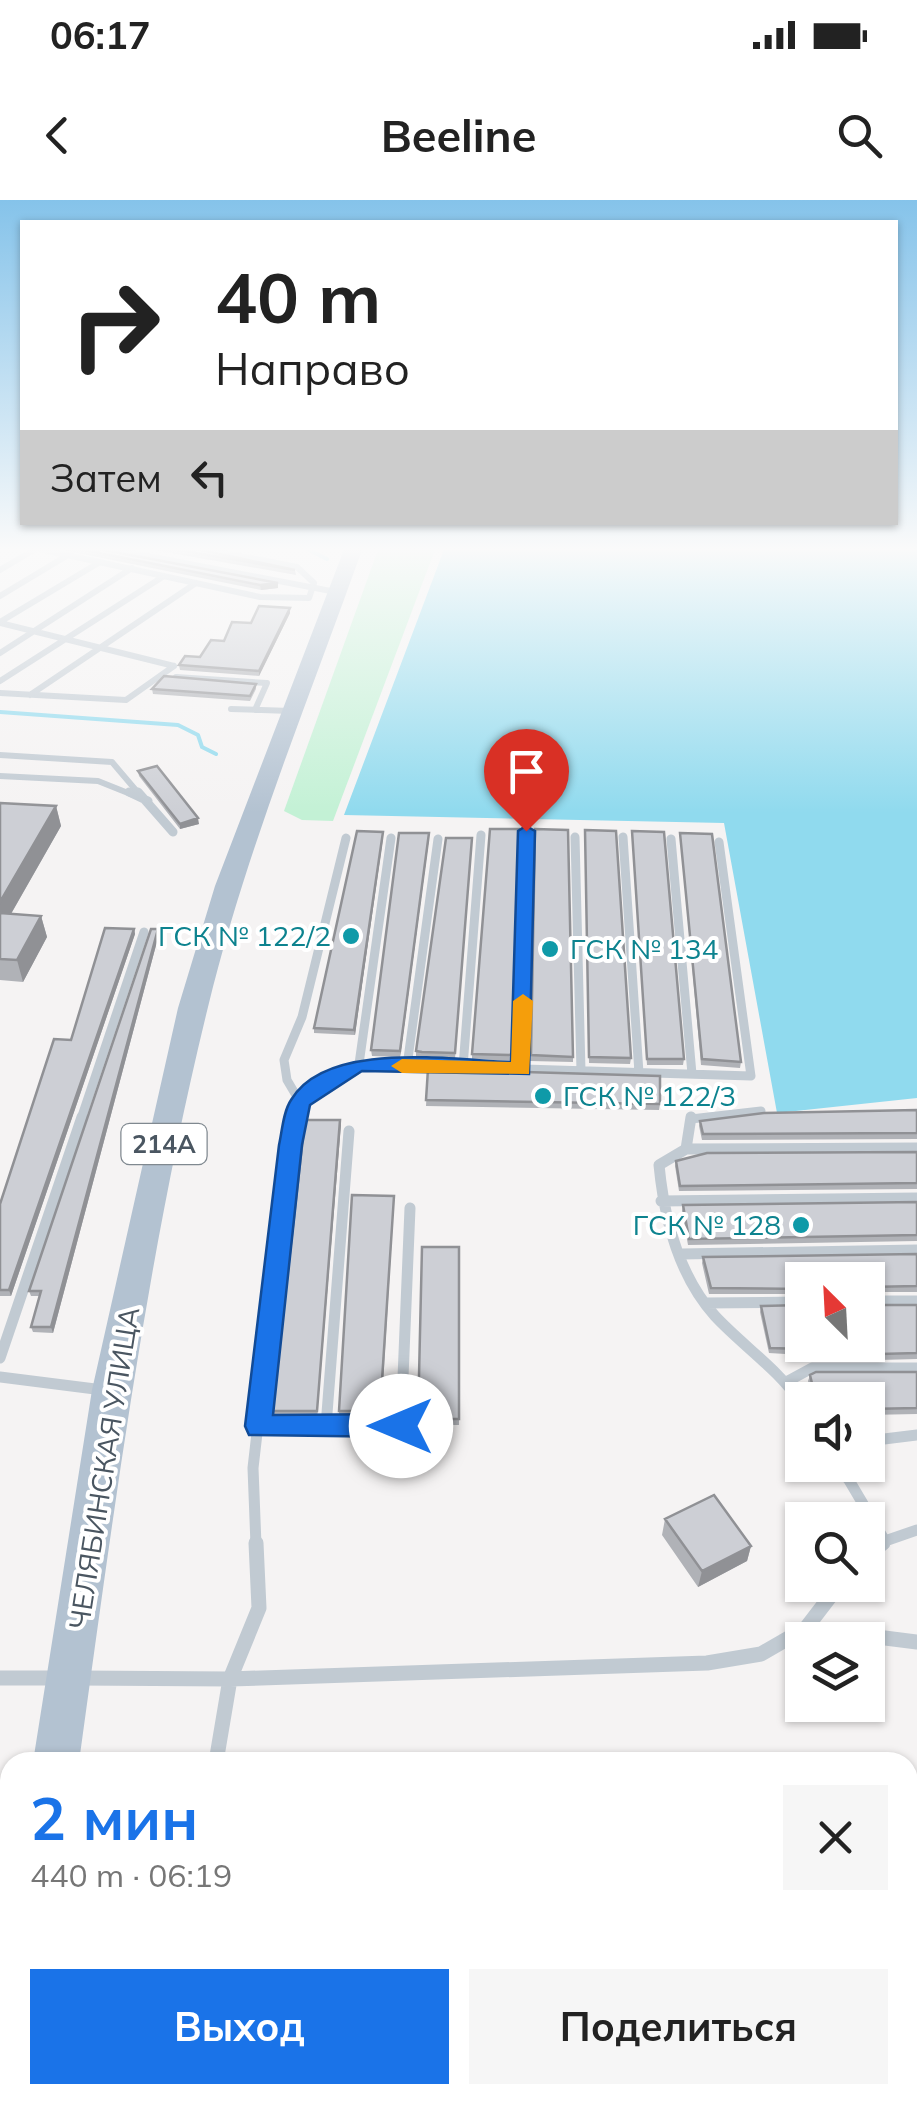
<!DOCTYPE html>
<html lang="ru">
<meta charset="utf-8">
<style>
body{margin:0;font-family:Mulish,sans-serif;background:#f6f6f6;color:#222;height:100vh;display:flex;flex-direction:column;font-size:38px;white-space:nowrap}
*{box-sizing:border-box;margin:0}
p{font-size:32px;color:#767676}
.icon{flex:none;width:55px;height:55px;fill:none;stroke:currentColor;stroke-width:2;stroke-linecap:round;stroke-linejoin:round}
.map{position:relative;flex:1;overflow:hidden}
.side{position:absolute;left:0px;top:1552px;width:918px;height:352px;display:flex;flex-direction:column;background:#fff;border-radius:30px 30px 0 0;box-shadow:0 2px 8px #0004}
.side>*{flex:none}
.hud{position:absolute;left:20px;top:20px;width:878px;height:305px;border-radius:0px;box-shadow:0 2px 8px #0004;background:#fff;color:#222;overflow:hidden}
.needle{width:65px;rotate:336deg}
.tools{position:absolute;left:785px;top:1062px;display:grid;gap:20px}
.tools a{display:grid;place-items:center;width:100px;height:100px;border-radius:0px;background:#fff;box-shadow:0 2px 8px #0004;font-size:50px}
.pin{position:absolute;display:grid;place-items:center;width:85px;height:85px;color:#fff;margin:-102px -42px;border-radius:50% 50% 50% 0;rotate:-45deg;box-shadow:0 0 10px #0007}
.pin .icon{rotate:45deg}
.me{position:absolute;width:110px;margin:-55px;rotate:270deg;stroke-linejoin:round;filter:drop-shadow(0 0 8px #0008)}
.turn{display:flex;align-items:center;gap:35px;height:210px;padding:0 30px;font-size:45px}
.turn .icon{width:130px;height:130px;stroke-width:2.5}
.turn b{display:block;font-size:70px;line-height:85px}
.then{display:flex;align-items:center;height:95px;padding:0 30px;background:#0003;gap:20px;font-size:38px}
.round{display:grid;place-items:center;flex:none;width:105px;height:105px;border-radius:0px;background:#f6f6f6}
.overview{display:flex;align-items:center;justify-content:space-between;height:170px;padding:0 30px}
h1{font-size:60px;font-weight:700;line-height:75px;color:#1a73e8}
.cta{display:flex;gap:20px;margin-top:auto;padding:20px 30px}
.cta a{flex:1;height:115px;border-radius:0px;background:#1a73e8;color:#fff;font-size:40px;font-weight:700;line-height:115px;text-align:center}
.cta a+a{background:#f6f6f6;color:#222}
.status{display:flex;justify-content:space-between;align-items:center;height:70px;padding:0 50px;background:#fff;direction:ltr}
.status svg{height:28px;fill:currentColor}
header{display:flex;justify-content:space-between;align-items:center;height:130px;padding:0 30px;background:#fff;font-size:45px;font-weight:700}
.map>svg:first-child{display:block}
</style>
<div class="status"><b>06:17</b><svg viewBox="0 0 49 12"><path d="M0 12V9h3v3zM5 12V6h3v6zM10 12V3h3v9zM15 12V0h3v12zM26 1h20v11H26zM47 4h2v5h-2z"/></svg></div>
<header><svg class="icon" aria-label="back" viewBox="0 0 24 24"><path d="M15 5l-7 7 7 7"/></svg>Beeline<svg class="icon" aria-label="search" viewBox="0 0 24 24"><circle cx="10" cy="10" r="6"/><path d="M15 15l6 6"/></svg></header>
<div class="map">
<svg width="917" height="1904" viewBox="0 0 917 1904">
<rect width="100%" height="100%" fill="#f5f3f3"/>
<path fill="#c3f1d5" d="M379,347H436L333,621L302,620L284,611Z"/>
<path fill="#90daee" d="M445,347H917V898L777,913L724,623L344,615Z"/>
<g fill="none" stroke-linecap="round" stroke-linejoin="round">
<path stroke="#90daee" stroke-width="4" d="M303,347L327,359
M0,512L178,525L198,535L202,547L216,554"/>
<path stroke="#c1cad2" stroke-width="6" d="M30,347L260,397L309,398L314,383L297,367L195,347
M101,347L336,392
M0,370L37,348
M0,396L68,355
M0,422L100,362
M0,423L174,466
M0,453L132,368
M176,477L267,483L255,510
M0,481L164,376
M0,493L126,500L174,466
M30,495L196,383
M231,509L291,511
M0,555L112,562L140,595
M0,576L98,581L133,595"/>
<path stroke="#c1cad2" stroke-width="9" d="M129,592L148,601
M138,592L173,632
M575,637L581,871
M623,637L639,873
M671,639L692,874
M359,864L391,638
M407,866L438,639
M463,867L481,635
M522,869L527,631
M300,902L287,880L284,860L302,817L346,638
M81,919L144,732
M297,919L319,885L359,864L751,876L719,642
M691,919L761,911"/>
<path stroke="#c1cad2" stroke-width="11" d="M691,917L686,949L659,965C664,1017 679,1076 715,1116C743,1146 778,1169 802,1204
M686,949L917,948
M661,1001L917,998
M682,1054L917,1050
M868,1101H917
M705,1103L802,1102
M0,1158L82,917
M0,1177L103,1190
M788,1181L812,1168H917
M258,1226H401L410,1008
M326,1226L349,931
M868,1251L876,1240L917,1235
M840,1265L885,1341L880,1345
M848,1279L858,1265
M885,1341L917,1330
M256,1345L253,1268L290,945L298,917"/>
<path stroke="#c1cad2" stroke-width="15" d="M868,1355L883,1343
M806,1428L839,1385
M0,1478H60
M77,1478L230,1479L707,1463L761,1454L806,1428L917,1442
M216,1562L230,1479L259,1408L256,1343
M185,1904L186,1895"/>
<path fill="#b3c2d1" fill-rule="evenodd" d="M345,347H363C309,499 246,650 208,807C147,1055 114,1309 79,1562H33L92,1190L178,808L215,686Z
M10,1794V1895H19L0,1903V1798Z"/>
</g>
<path fill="#b0b2b7" d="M48,347H97L99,349L278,383V388L261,390Z
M137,347H187L295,370L296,375Z
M290,408V413L259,476L180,470L179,465L200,457L251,423Z
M256,484V489L250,501L153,494L152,489Z
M138,571L199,624L180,629L139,576Z
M0,603L56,606L61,626L11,714L41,716L47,737L23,782L0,780Z
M519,629L514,861L472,859V854Z
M535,629L573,857V862L530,861Z
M585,630L631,858L630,864L589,863Z
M632,631L684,859L683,865H647Z
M383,632L355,835L314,833V828Z
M680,633L741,862L740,868L701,865Z
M429,638L400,857L372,856L371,850Z
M472,638L455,859L416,857V851Z
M134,729L135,734L11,1096H0V1004L71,840Z
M158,729L159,734L53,1133L33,1132L31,1127L39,1096H31L29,1091Z
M428,869L660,904L659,910L426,906Z
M917,910V939L702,940L699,926L700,921Z
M340,920L317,1216L273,1217L272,1211Z
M917,952V989L679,991L675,966L676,961Z
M394,1002L381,1217L339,1216V1211Z
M917,1002V1041L688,1045L682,1011L683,1005Z
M422,1047H459V1225H419Z
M917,1054V1092H868V1080H802V1094H709L702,1063L703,1057Z
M917,1105V1159L804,1162L802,1155L769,1153L760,1112L761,1106Z
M917,1172V1214L868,1215V1200H813L808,1181L810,1175Z
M665,1319L751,1346L747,1361L698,1387L662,1335Z"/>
<path fill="#909195" d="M278,383V388L261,390L260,385Z
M290,408V413L259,476V471Z
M56,606L61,626L0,733V702Z
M198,618L199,624L180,629V624Z
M383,632V638L355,835L354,830Z
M429,633V638L400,857V851Z
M41,716L47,737L23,782L17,760Z
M134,729L135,734L11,1096L9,1090Z
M158,729L159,734L53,1133L51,1127Z
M340,920L341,925L317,1216V1211Z
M751,1346L747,1361L698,1387L702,1371Z
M284,1895H289V1904H284Z"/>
<path fill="#cdcfd5" stroke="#909195" stroke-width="2.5" d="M70,347H97L99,349L278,383L260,385Z
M162,347H187L295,370Z
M259,406L290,408L259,471L179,465L185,456L200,457L211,440L224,441L232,422L251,423Z
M164,476L256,484L250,496L152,489Z
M157,566L198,618L180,624L138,571Z
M0,603L56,606L0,702Z
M490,629H519L514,855L472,854Z
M535,629L568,630L573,857L531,855Z
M585,630L616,631L631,858L589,857Z
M357,631L383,632L354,830L314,828Z
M632,631L664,632L684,859H647Z
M399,633H429L400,851L371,850Z
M680,633L712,634L741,862L702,859Z
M446,638H472L455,853L422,852L416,851Z
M0,713L41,716L17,760L0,759Z
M105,728L134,729L9,1090H0V1004L54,839L71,840Z
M151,729H158L51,1127H31L41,1091H29Z
M428,869L660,876V904L426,900Z
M917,910V933L703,934L700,921L764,913Z
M305,920H340L317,1211H272Z
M917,952V983L680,986L676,961L707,953Z
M352,995L394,996L380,1211H339Z
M917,1002V1035L689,1039L683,1005Z
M422,1047H459V1219H418Z
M917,1054V1086L868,1087V1080H802V1089L711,1088L703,1057Z
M868,1103L869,1105H917V1153L805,1156L804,1149L770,1148L761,1106L802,1105V1145H868Z
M816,1172H917V1208L868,1209V1200H816L810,1175Z
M714,1295L751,1346L702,1371L665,1319Z
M217,1895H284V1904H216Z
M339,1895H479L480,1904H339Z"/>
<linearGradient id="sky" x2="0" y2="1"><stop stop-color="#85c3ea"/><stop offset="0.57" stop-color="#fafafa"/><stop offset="1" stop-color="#fafafa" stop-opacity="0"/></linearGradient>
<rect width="917" height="613" fill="url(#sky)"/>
<path fill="#1a73e8" stroke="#114b97" stroke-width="2.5" d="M526,626L535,631L529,874L362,871L310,905L302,945L273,1215L401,1214L411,1217L415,1226L411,1234L401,1237L249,1235L245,1226L279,945C282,932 283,912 291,900C326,840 451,860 511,862L518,631Z"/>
<path fill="#f59e0b" d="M523,794L533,801L529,874L402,873L391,866L402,859L511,862L513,801Z"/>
<g fill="#0f9aa8" stroke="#fff" stroke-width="4">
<circle cx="351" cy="736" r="10"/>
<circle cx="550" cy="749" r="10"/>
<circle cx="543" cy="896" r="10"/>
<circle cx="801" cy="1025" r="10"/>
</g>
<g text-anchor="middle" stroke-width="8" stroke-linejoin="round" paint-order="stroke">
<rect fill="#fff" stroke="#808990" stroke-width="2.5" x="121.5" y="924" width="85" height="40" rx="8"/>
<g font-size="25" font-weight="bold" fill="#4a5661">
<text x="164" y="953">214А</text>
</g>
<g font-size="28" fill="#0d838f" stroke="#fff" text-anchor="end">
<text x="331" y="746">ГСК № 122/2</text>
<text x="570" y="759" text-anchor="start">ГСК № 134</text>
<text x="563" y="906" text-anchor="start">ГСК № 122/3</text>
<text x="781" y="1035">ГСК № 128</text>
</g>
<g font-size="28" fill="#4a5661" stroke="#fff">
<text transform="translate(104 1268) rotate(-81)" y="10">ЧЕЛЯБИНСКАЯ УЛИЦА</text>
</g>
</g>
</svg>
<div class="tools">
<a><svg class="needle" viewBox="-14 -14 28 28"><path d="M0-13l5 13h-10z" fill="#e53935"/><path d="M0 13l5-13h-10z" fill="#767676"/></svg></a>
<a><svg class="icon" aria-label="sound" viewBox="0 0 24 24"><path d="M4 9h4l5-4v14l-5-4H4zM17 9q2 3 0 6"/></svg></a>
<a><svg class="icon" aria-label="search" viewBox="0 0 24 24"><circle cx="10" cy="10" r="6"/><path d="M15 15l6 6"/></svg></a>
<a><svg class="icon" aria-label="layers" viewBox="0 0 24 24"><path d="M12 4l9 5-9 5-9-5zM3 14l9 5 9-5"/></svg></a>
</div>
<div class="pin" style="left:526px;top:631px;background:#d93025"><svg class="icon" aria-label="arrive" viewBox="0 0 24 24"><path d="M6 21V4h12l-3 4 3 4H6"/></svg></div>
<svg class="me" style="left:401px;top:1226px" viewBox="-20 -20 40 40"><circle r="19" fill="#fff"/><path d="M0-13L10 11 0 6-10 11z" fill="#1a73e8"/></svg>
<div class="hud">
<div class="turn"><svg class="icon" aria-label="right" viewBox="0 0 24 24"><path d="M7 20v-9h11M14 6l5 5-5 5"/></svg><div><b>40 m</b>Направо</div></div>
<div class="then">Затем<svg class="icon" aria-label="left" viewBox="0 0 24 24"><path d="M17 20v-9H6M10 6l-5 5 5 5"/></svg></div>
</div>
<section class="side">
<div class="overview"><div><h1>2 мин</h1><p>440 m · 06:19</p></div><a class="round"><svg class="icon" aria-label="close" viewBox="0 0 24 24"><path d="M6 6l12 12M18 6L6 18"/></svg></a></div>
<div class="cta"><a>Выход</a><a>Поделиться</a></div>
</section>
</div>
